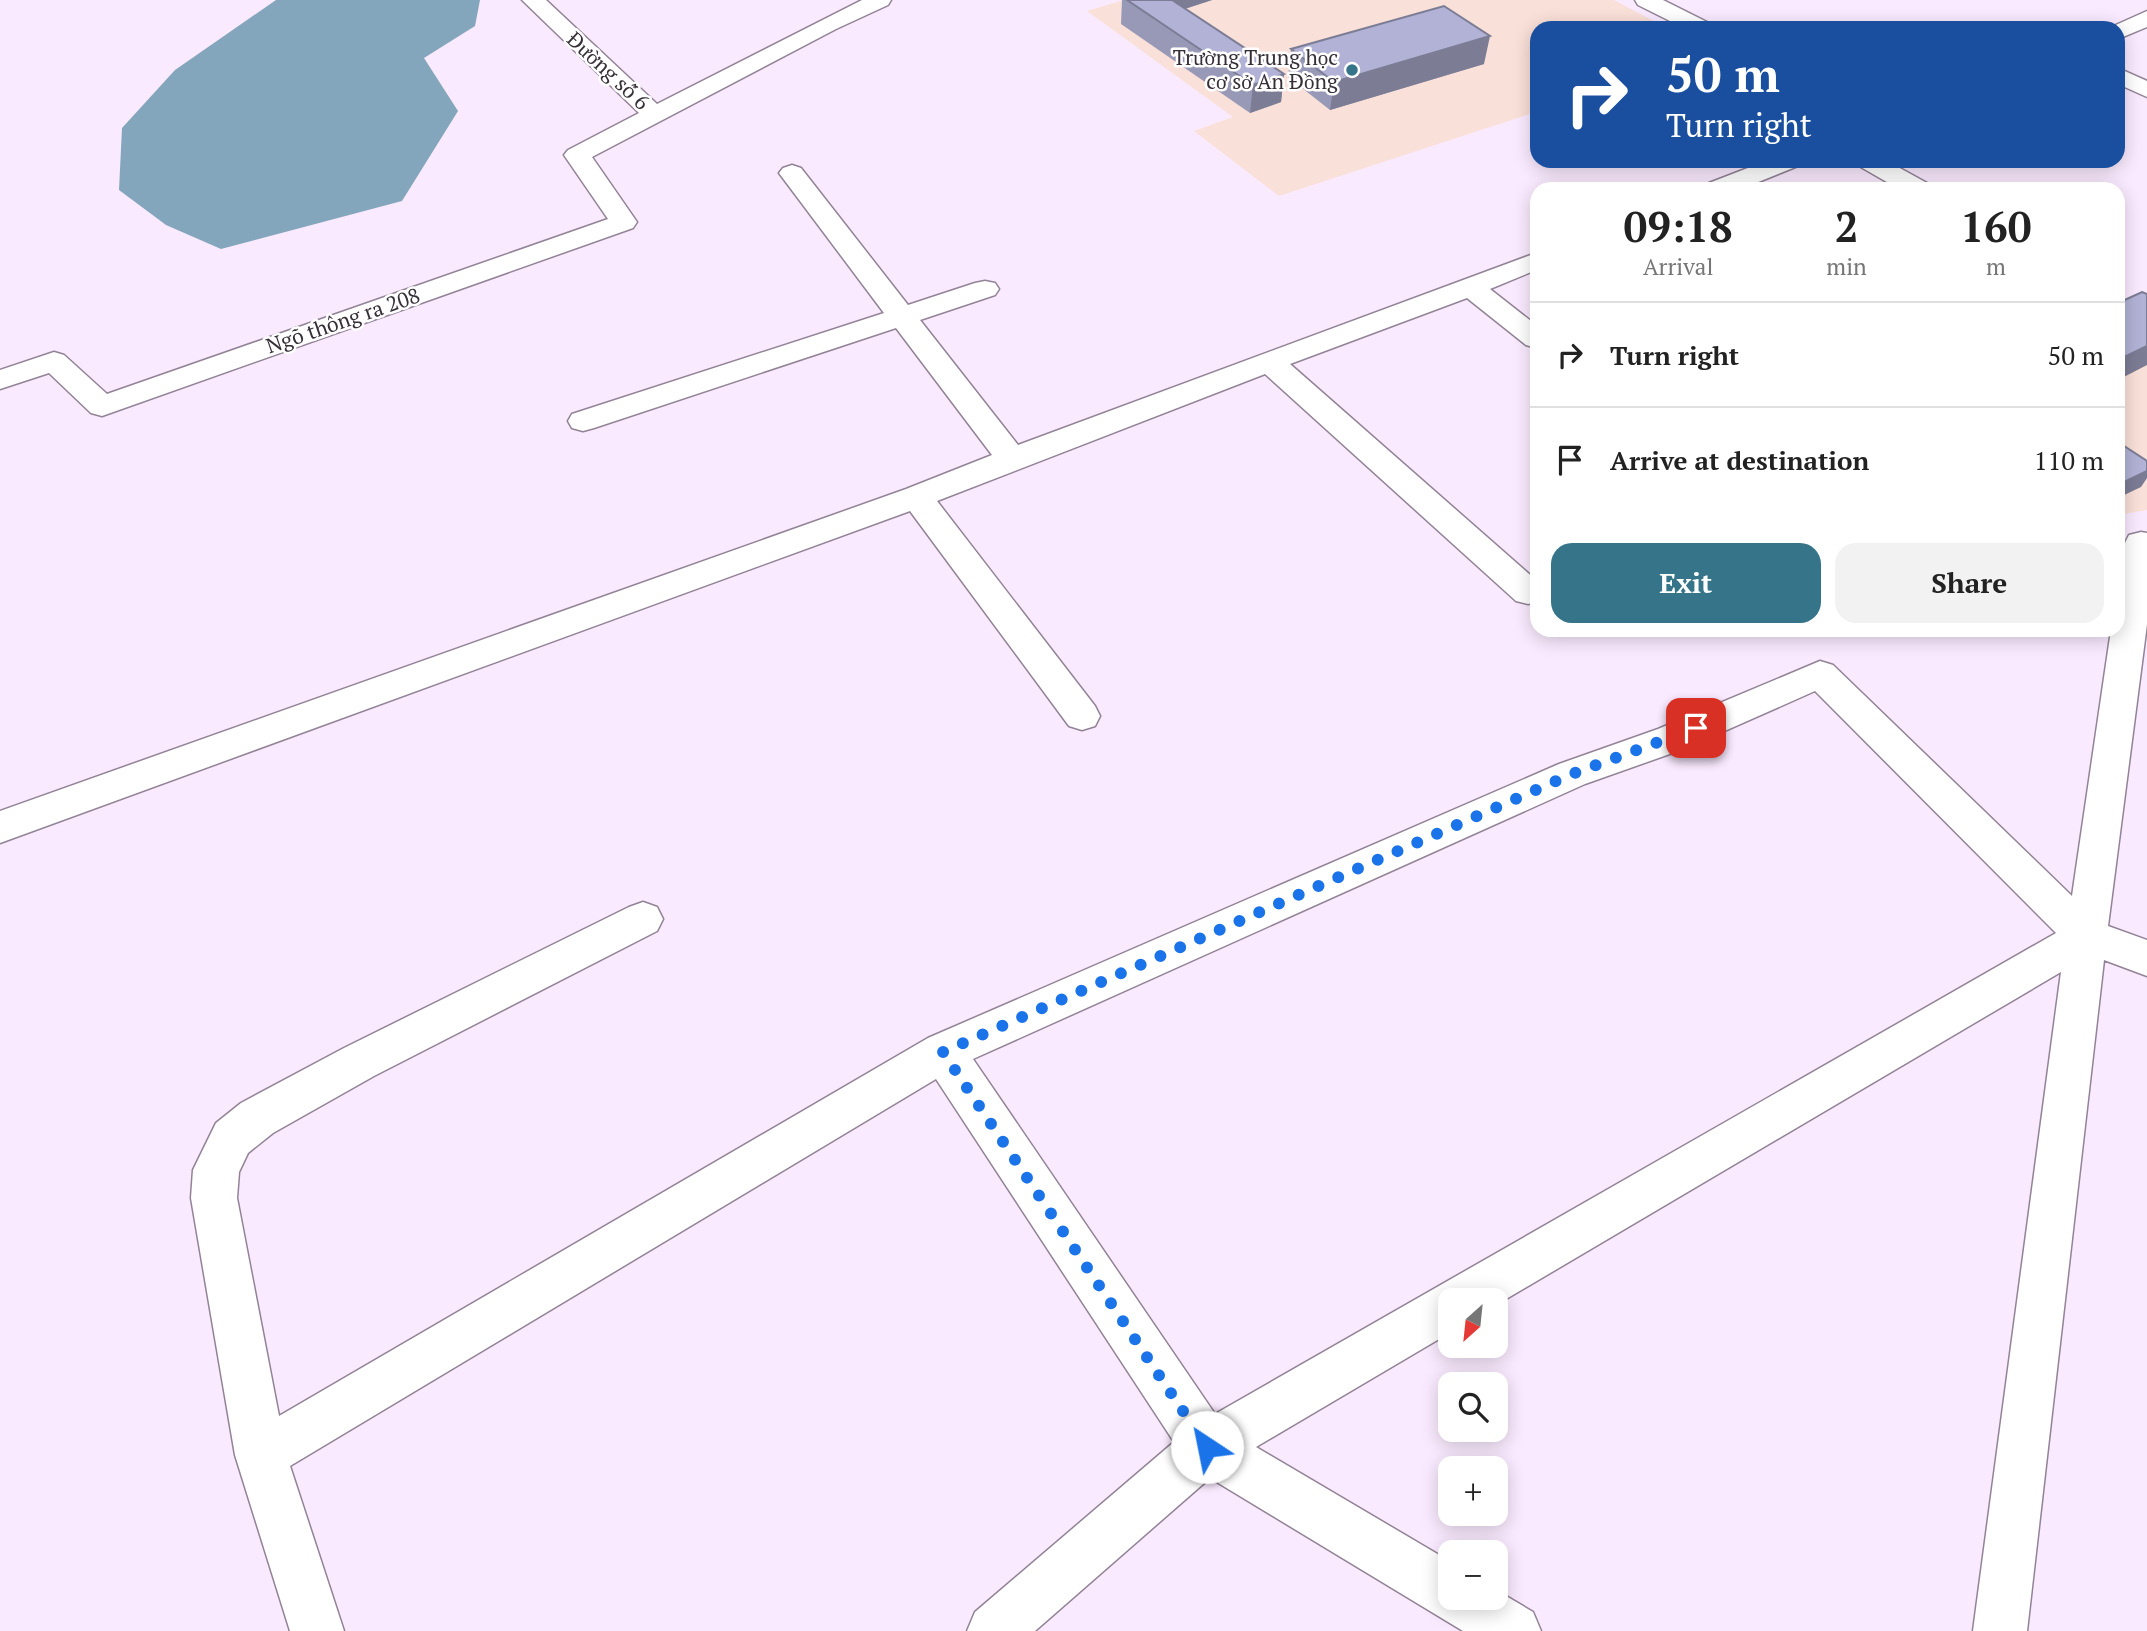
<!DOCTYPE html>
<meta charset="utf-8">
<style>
body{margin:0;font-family:"PT Serif",serif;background:#f2f2f2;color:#222;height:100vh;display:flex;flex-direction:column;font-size:26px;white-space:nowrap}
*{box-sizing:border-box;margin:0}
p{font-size:23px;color:#767676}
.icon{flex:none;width:38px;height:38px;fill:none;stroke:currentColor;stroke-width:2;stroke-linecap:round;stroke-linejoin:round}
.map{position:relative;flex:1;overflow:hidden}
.details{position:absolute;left:1530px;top:182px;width:595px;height:455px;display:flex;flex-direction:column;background:#fff;border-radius:21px;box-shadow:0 4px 18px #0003}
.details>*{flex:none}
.guide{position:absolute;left:1530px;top:21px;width:595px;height:147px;border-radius:21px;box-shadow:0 4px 18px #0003;background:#1a4fa0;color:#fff;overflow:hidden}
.needle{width:46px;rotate:207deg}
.tools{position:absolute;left:1438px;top:1288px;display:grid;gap:14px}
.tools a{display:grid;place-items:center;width:70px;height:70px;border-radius:14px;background:#fff;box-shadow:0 4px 18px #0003;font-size:35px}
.pin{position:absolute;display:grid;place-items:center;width:60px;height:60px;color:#fff;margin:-30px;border-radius:14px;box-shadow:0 4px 10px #0006}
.me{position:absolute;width:77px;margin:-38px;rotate:326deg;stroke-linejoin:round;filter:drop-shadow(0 0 5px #0008)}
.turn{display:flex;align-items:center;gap:24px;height:147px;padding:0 21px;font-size:32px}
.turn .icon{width:91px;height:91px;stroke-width:2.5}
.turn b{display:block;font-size:49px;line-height:60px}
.eta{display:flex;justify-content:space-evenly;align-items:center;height:119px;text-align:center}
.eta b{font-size:42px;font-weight:700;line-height:49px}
.button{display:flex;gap:14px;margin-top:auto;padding:14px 21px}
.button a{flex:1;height:80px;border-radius:21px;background:#357489;color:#fff;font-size:28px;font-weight:700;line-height:80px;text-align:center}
.button a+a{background:#f2f2f2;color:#222}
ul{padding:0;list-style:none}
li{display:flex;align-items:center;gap:21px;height:105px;padding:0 21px;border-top:2px solid #e0e0e0}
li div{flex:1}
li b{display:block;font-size:26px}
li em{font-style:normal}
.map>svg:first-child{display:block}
</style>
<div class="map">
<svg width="2147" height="1631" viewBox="0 0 2147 1631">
<rect width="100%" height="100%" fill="#faeaff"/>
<path fill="#f9e0d8" d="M1124,0H1614L1667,28H1536V112L1279,196L1194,131L1233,117L1087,11Z
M2118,312L2147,329V510L2118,515Z"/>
<path fill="#83a6bc" d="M276,0H480L475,26L424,58L458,111L402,201L221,249L166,225L119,190L122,128L175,70Z"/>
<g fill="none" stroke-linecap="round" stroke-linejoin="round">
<g stroke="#928396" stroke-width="3">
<path id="minor" d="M522,0H546L657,104L862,0H891L888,5L836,29L592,157L637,222L633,228L102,416L91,413L49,373L0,389V370L54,352L64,355L107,394L608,219L564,155L568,150L639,113Z
M1635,0H1663L1709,23L1712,28H1684L1638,5Z
M2147,11V27L2118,39V28H2109Z
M2118,68L2147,81V97L2118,84Z
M1766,161H1802L1798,166L1741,189H1705L1709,183Z
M1855,161H1887L1927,183L1931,189H1899L1859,166Z
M792,165L801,168L908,305L975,283L985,281L995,283L999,289L995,295L920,320L1018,445L1536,253V270L1490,289L1536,325V348L1526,345L1467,298L1290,364L1536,580V602L1528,604L1516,601L1265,374L937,501L1095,706L1100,716L1095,726L1082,730L1069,726L910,511L0,843V811L906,489L992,455L896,328L594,428L583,431L572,428L568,421L572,414L884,313L779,173L783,168Z
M2141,532L2147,533V624L2108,926L2147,940V976L2104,960L2027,1631H1973L2061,972L1496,1305V1300H1451V1332L1256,1447L1451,1562V1598H1496V1590L1533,1612L1541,1631H1463L1210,1478L1035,1631H967L975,1612L1174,1442L936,1079L290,1466L344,1631H290L235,1455L191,1198L193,1170L216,1123L241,1103L344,1048L629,907L643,902L657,907L663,919L657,931L374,1076L273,1133L248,1153L239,1172L237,1198L279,1416L928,1038L1559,764L1658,729L1820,661L1833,665L2072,896L2111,630H2118C2118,601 2114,561 2129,535ZM1815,691L2056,933L1215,1414L973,1059L1585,784L1684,749Z"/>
</g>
<use href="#minor" fill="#fff" fill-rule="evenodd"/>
</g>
<path fill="#9899b7" d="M1122,0H1212L1185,9L1284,74L1281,102L1250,113L1121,24Z
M1291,49L1484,64L1330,110L1288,77Z"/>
<path fill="#7c7d95" d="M1157,0H1212L1156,18Z
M1490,36L1484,64L1330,110L1334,82Z
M1284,74L1281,102L1250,113L1253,85Z
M2147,346V365L2118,380V360Z
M2147,471V478L2141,487L2118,498V485Z"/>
<path fill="#b1b2d5" stroke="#7c7d95" stroke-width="2" d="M1127,0H1172L1284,74L1253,85Z
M1444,6L1490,36L1334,82L1291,49Z
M2142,292L2147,294V346L2118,360V303Z
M2118,442L2147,461V471L2118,485Z"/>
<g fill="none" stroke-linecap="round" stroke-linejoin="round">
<path stroke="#1a73e8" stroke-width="12" stroke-dasharray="0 21.6" d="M1207,1447L943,1052L1572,774L1696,728"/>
</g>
<circle fill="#357489" stroke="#fff" stroke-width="2.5" cx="1352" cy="70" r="7"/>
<g text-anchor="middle" stroke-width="5" stroke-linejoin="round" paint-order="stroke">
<g font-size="21" fill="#362f38" stroke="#fff" text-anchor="end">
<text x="1338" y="65">Trường Trung học<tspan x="1338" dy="24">cơ sở An Đồng</tspan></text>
</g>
<g font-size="21" fill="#362f38" stroke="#fff">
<text transform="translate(608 71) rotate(43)" y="7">Đường số 6</text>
<text transform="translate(343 321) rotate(-19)" y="7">Ngõ thông ra 208</text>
</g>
</g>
</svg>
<div class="tools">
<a><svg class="needle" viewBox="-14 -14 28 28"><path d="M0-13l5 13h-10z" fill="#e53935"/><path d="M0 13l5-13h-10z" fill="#767676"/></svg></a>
<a><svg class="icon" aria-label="search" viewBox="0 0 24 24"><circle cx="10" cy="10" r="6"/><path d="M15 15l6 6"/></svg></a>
<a>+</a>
<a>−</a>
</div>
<div class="pin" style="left:1696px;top:728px;background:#d93025"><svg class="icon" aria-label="arrive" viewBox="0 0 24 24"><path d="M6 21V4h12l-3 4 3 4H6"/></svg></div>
<svg class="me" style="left:1207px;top:1447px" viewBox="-20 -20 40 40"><circle r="19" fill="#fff"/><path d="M0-13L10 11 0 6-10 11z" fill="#1a73e8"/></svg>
<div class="guide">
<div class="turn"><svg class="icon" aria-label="right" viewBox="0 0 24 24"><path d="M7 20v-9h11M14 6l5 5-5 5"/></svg><div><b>50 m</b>Turn right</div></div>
</div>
<section class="details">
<div class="eta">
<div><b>09:18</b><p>Arrival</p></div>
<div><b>2</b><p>min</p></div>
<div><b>160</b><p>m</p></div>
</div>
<ul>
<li><svg class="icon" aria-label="right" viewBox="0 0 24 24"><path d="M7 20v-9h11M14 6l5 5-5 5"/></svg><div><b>Turn right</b></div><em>50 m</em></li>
<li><svg class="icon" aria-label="arrive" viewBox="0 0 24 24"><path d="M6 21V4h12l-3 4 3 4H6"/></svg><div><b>Arrive at destination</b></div><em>110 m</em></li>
</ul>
<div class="button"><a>Exit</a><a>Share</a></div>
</section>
</div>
